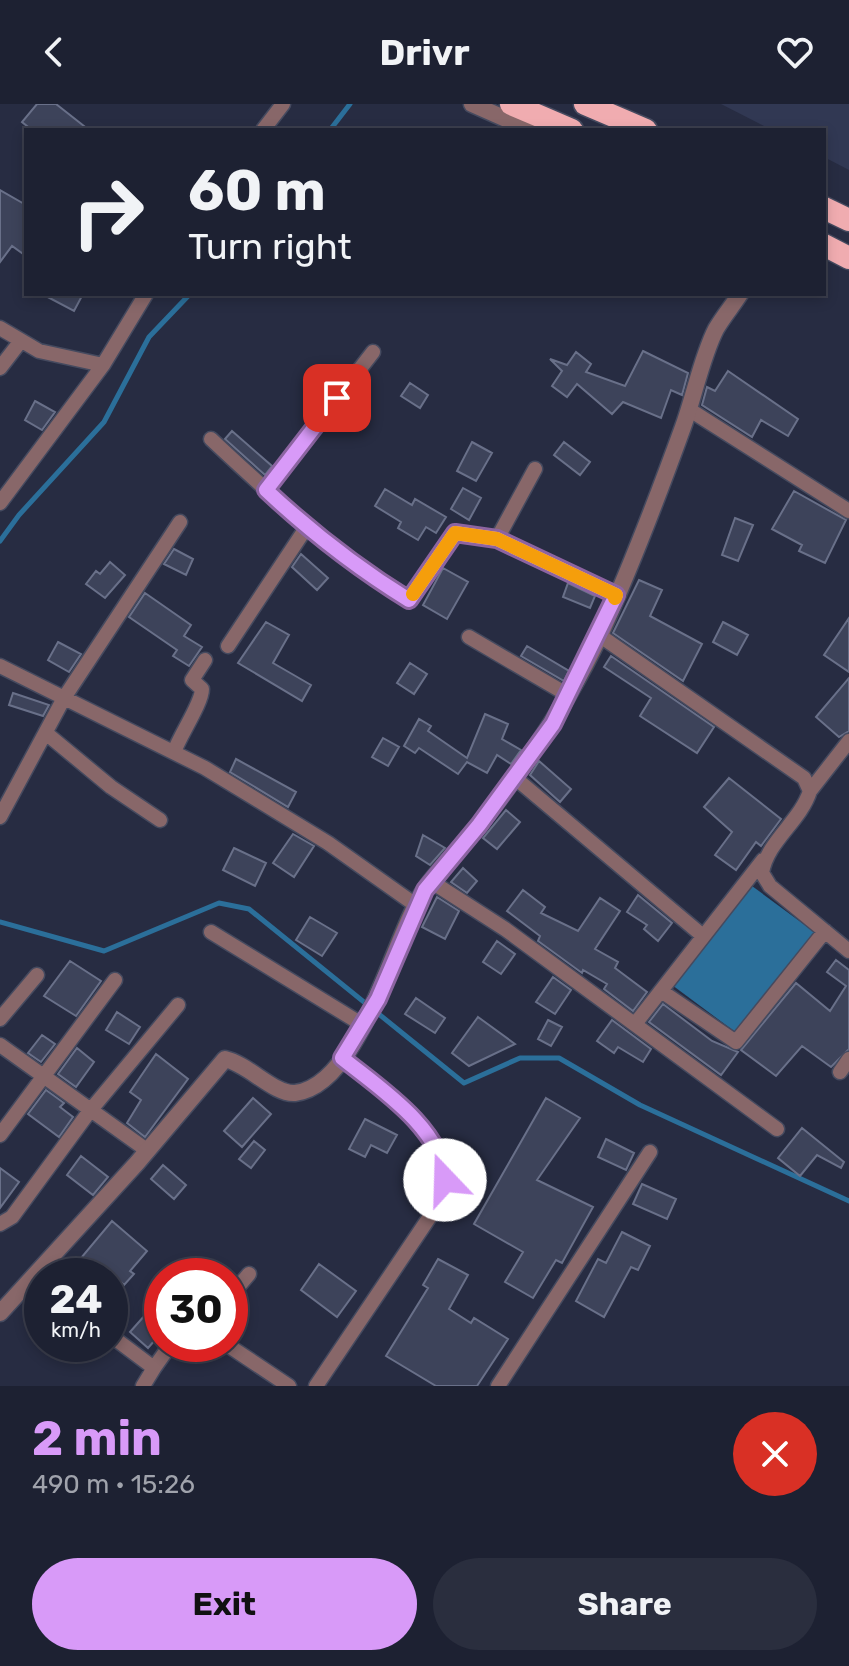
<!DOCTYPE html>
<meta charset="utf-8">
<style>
body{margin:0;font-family:Rubik,sans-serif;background:#2a2e3e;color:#f1f3f6;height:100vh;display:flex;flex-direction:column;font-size:30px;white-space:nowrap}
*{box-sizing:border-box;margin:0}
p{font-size:26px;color:#a0a3ac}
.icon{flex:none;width:44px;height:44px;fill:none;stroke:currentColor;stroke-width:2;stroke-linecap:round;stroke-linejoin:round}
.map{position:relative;height:1282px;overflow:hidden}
.drawer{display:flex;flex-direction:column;background:#1d2132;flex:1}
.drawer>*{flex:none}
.hud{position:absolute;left:24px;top:24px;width:802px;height:168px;border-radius:0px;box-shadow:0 4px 12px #0003,0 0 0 2px #3b3e4d;background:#1d2132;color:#f1f3f6;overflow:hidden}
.speed{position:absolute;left:24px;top:1154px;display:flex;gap:16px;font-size:40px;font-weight:700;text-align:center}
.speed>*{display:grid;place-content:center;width:104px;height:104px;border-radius:50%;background:#1d2132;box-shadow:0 4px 12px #0003,0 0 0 2px #3b3e4d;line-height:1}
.speed small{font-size:20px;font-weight:400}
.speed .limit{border:12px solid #d22;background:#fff;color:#111}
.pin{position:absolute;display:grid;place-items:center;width:68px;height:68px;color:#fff;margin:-34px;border-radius:16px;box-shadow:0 4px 12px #0006}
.me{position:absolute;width:88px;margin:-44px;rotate:339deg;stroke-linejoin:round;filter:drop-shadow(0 0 6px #0008)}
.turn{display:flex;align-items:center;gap:28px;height:168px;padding:0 32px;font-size:36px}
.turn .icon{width:104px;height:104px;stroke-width:2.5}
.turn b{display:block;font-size:56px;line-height:68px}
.round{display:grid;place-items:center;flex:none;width:84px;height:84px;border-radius:42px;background:#2a2e3e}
.summary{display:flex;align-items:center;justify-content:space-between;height:136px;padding:0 32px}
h1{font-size:48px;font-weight:700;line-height:60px;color:#d89af8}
.cta{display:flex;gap:16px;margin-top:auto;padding:16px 32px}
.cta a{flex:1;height:92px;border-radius:48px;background:#d89af8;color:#111;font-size:32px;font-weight:700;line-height:92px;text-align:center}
.cta a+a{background:#2a2e3e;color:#f1f3f6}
header{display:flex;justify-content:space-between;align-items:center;height:104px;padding:0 32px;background:#1d2132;font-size:36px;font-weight:700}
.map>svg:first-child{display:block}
</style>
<header><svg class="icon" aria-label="back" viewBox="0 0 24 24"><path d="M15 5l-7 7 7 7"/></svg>Drivr<svg class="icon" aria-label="heart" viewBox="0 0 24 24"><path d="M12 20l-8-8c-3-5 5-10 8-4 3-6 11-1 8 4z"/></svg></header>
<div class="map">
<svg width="849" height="1282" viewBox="0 0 849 1282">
<rect width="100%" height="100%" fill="#272c42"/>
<path fill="#313853" d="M721,0H849V66L824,53V26H772Z"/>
<path fill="#2b6f9a" d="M752,782L817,830L738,930L672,881Z"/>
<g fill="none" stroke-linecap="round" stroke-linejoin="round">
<path stroke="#2b6f9a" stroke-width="5" d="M330,26L350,0
M0,437L19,411L104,318L149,233L190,190
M0,818L104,847L219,799L249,805L464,979L520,954H559L640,1001L849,1097"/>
</g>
<path fill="#3d435a" stroke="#697089" stroke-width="2" d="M37,0H56L89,26H32L22,18Z
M0,86L26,101V152L12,142L0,158Z
M42,190H83L74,207Z
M643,247L688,269L682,291L671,286L661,314L623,298L612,310L577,280L567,293L552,282L562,267L550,255L567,261L576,248L591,260L586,268L625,282Z
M728,267L798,315L788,332L761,316L752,333L702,301L707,283L715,287Z
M410,279L428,291L420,304L401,292Z
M35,297L55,308L42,326L25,316Z
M232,327L272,362L265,371L225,335Z
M472,338L492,349L476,377L457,367Z
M564,338L590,358L580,371L554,351Z
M463,384L481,394L469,416L451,405Z
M385,385L412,401L415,395L446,413L436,429L426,423L418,436L398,424L401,418L375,402Z
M794,387L846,416L825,459L799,447L802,441L772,425Z
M735,414L753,421L738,457L722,451Z
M174,445L193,455L186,471L164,460Z
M301,450L328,474L317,486L292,463Z
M110,458L125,471L105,494L86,480L96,467L100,470Z
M443,464L468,478L447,515L423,501Z
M639,476L662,486L650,512L702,540L683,577L613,529Z
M568,479L595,492L590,504L563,493Z
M145,489L191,521L184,532L202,543L189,562L173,552L177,546L129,513Z
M849,514V568L824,551Z
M266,518L289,531L273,559L311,581L302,597L238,559Z
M723,518L748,531L737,551L713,538Z
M58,538L81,550L69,568L48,556Z
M527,542L569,567L564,577L521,552Z
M611,552L714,623L697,649L640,612L651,594L604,563Z
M410,559L427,570L414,590L397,579Z
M849,574V627L839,633L816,613Z
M13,589L49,601L43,612L9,601Z
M485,610L508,620L502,635L521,646L511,660L497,651L487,669L467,658L458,670L419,644L415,649L404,642L419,615L431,622L428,627L467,654Z
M383,634L399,643L388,662L372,653Z
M236,655L296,688L288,703L230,668Z
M539,657L571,685L560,698L530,671Z
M729,674L781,715L761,742L756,738L736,766L715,751L732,728L704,703Z
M506,706L520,718L497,745L483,734Z
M293,730L314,742L294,773L273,759Z
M423,731L445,744L430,761L416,752Z
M234,744L266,759L255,782L223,766Z
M463,764L477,777L467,789L451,778Z
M523,786L545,803L541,809L578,827L600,794L620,807L595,845L618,858L615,864L647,888L633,907L604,885L607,880L583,866L582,869L538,837L540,832L507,807Z
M638,791L672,819L658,837L644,825L647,821L627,808Z
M437,793L459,807L445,835L422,823Z
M310,813L337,829L322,852L296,836Z
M497,837L515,850L501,870L483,858Z
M836,856L849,866V945L831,963L802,942L776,972L741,946L796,879L830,907L846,882L827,868Z
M70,857L101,877L76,912L44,892Z
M553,873L571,886L555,910L536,898Z
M416,894L445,914L435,929L405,910Z
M663,900L712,937L738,948L721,971L649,918Z
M117,908L140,923L129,940L106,926Z
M478,913L515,940L469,962L452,949Z
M548,916L562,923L551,942L538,935Z
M612,916L651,945L643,958L618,943L614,949L597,937Z
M42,931L55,940L41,958L28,949Z
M77,944L94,958L76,983L58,970Z
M156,950L188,975L145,1033L127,1019L141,996L130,988Z
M46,986L64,999L60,1003L73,1013L59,1033L28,1010Z
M253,994L271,1010L242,1043L224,1027Z
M546,994L580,1014L537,1076L593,1103L562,1159L556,1156L533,1194L505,1178L523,1148L474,1120Z
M365,1015L397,1031L387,1049L371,1041L365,1053L349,1045Z
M802,1024L844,1058L841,1064L817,1051L800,1072L778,1054Z
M606,1035L634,1049L626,1066L598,1053Z
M254,1037L265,1046L251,1064L239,1055Z
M81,1052L108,1073L93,1091L67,1071Z
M163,1061L186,1081L174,1095L151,1075Z
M0,1064L19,1078L0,1104Z
M642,1080L676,1095L667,1115L633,1100Z
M112,1117L147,1147L130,1167L134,1170L124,1181L115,1172H66Z
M622,1128L650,1142L638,1166L631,1163L604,1213L576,1197L598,1155L606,1159Z
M438,1155L468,1171L449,1205L471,1219L474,1214L508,1235L477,1282H436L386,1252L428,1184L423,1181Z
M319,1160L356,1187L337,1213L301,1186Z
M162,1192V1228L148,1244L130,1228Z"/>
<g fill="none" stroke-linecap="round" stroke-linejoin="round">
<g stroke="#454a5f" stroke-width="17">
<path id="minor" d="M263,26L283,0
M0,224L39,247L103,261
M0,264L20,238
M690,306L849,407
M211,335C274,394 335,450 409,496L455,429L497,435
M535,365L497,435L616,491
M266,386L373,248
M0,399L103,261L146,190
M599,531L804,674L810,687C800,718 767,737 762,769L770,782L849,847
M469,533L568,591
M228,542L306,424
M0,562L205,664L328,739L417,802
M47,630L111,683L160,716
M174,648C180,631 202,599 202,585L192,576L205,556
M514,673L703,832
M810,687L849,637
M0,713L64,594L180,418
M432,778L505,825L777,1025
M211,828L363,921
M661,887L736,938L825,827
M0,915L37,871
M635,920L763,756
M0,941L148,1047
M840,968L849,955
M0,1031L115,876
M0,1120L12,1113L89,1008L178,901
M230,1178L238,1183L249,1170
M110,1231L154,1264L171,1240
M226,1240L289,1282
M143,1282L154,1264
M316,1282L439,1099C442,1087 448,1074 444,1062C432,1021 374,980 342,954
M498,1282L650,1048"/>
</g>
<g stroke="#454a5f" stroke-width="19">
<path id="tertiary" d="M472,0L531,26
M0,1209L137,1059L225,955C248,960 275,991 295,989C361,981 393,832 425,785C441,762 463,742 480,720C526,661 568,599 600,531C631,463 658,392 683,323C694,293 702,252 716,225C723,213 733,201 740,190"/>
</g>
<g stroke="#454a5f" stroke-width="25">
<path id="trunk" d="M511,0L572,26
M585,0L646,26
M824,104L849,116
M824,141L849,154"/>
</g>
<use href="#minor" stroke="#886769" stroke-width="14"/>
<use href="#tertiary" stroke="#886769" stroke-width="16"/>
<use href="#trunk" stroke="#f0acb0" stroke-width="22"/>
</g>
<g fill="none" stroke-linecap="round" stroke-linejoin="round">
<g stroke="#8c64a1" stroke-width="20">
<path id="route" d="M337,294L266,386C311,428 357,464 409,496L455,429L497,435L616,491L553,620L479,721L425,786L378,895L342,954C378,983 443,1025 445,1076"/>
</g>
<use href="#route" stroke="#d89af8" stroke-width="14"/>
<path stroke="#f59e0b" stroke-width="14" d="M413,490L455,429L497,435L616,491L615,494"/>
</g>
</svg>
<div class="speed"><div>24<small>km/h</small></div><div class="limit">30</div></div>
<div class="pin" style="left:337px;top:294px;background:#d93025"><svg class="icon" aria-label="arrive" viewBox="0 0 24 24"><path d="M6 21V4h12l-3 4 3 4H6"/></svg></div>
<svg class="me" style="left:445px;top:1076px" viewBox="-20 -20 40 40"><circle r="19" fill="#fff"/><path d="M0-13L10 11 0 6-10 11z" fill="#d89af8"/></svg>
<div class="hud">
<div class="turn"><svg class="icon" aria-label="right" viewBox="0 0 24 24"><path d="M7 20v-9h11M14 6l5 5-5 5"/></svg><div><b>60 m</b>Turn right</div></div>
</div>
</div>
<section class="drawer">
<div class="summary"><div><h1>2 min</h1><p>490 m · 15:26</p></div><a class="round" style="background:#d93025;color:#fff"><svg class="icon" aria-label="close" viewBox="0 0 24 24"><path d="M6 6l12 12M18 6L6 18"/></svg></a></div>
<div class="cta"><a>Exit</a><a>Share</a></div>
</section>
